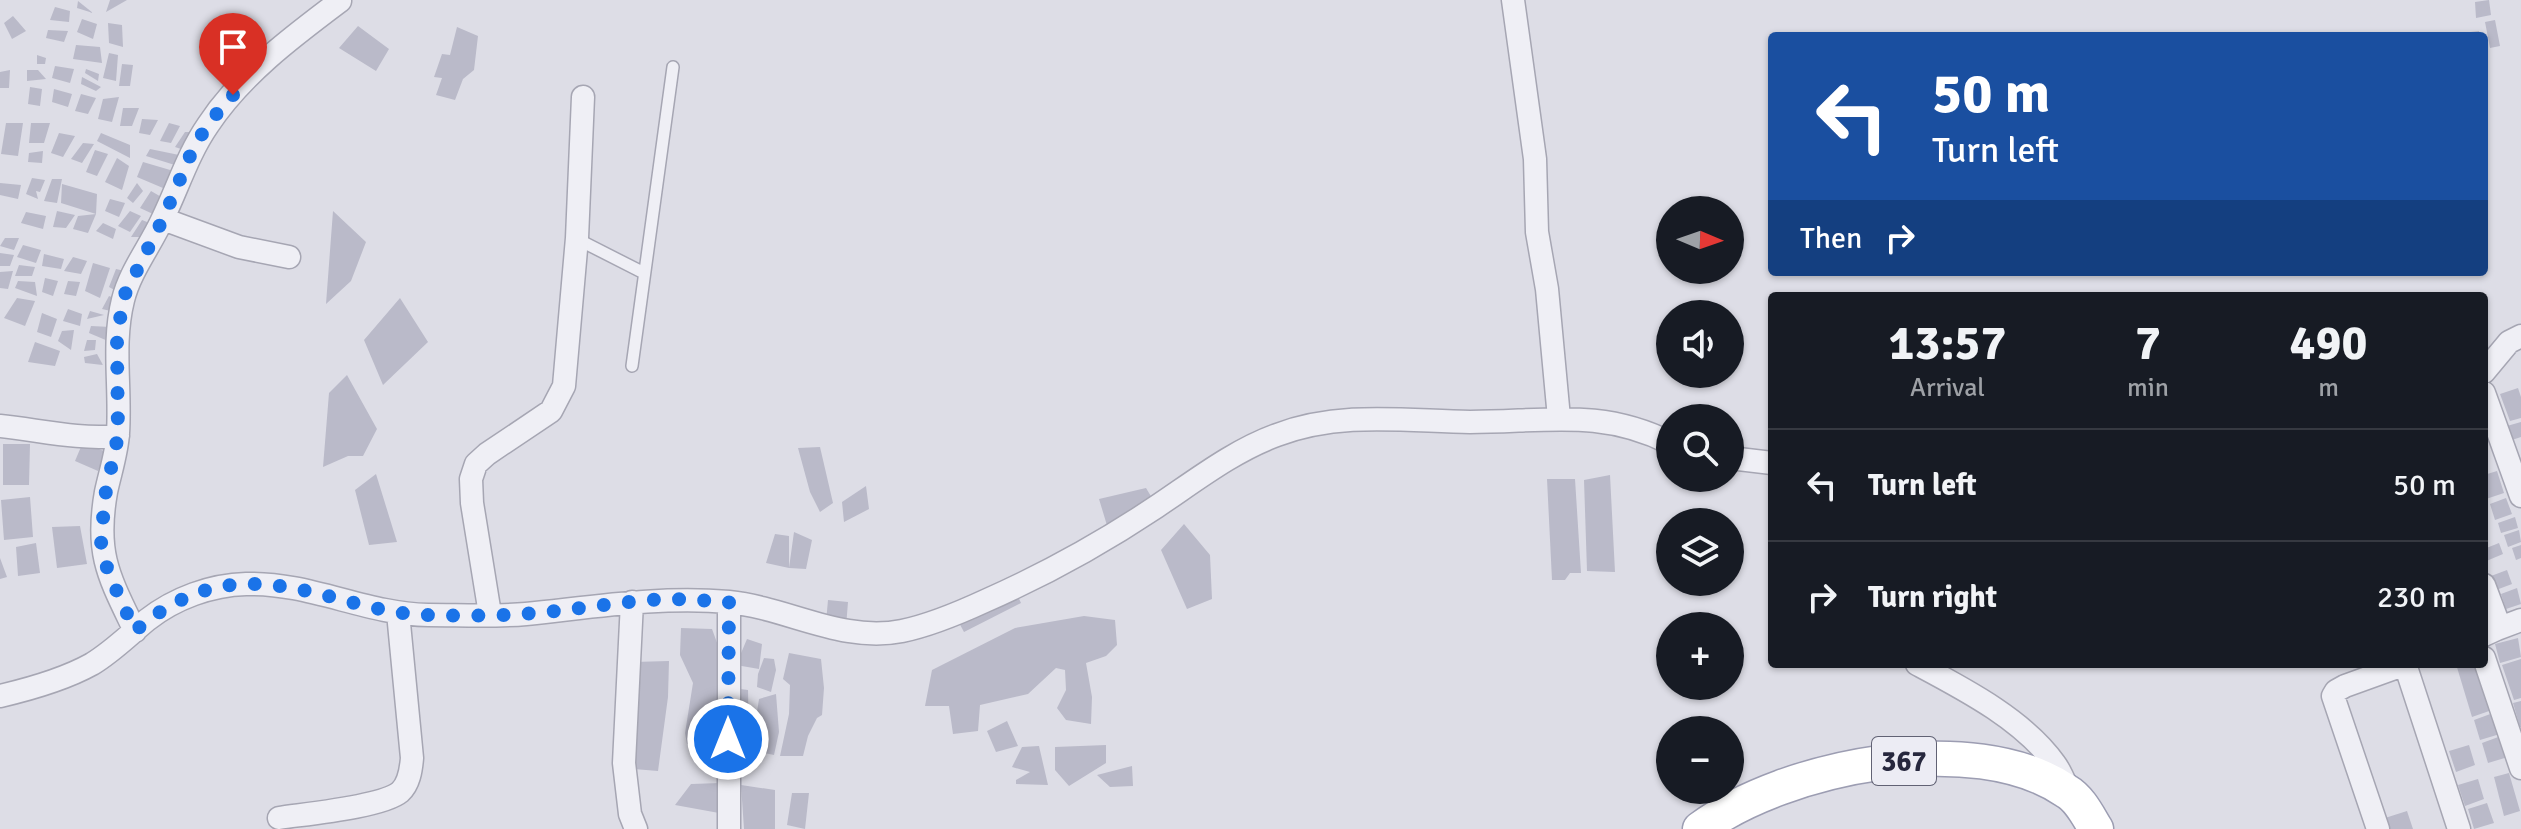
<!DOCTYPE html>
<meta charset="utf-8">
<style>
body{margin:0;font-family:Signika,sans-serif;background:#242831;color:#f1f3f6;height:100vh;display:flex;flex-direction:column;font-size:30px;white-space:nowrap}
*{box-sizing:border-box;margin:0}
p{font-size:26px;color:#9ea1a6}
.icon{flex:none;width:44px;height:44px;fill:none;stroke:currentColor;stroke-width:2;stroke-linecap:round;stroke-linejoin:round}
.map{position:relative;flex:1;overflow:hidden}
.sheet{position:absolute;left:1768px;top:292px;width:720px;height:376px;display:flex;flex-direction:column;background:#171b24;border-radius:8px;box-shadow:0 2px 6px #0004}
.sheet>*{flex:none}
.banner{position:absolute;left:1768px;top:32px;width:720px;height:244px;border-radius:8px;box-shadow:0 2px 6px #0004;background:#1a4fa0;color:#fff;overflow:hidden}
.needle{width:52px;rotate:92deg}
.fabs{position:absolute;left:1656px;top:196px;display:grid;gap:16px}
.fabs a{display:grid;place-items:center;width:88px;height:88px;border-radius:50%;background:#171b24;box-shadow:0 2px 6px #0004;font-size:40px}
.pin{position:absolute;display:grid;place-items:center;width:68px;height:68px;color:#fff;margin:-82px -34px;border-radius:50% 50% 50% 0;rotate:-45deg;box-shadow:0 0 8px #0007}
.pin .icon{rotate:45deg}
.me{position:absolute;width:88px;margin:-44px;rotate:0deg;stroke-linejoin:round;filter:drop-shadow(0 0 6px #0008)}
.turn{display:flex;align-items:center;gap:28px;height:168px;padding:0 32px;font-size:36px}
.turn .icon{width:104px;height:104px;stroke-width:2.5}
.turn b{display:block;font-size:56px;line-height:68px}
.then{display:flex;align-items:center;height:76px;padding:0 32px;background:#0003;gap:16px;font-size:30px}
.eta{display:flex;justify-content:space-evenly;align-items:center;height:136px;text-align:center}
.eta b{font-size:48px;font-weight:700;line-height:56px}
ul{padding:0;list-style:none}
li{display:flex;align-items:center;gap:24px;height:112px;padding:0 32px;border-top:2px solid #363941}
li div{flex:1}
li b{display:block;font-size:30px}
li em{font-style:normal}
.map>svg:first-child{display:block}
</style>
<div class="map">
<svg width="2521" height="829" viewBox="0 0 2521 829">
<rect width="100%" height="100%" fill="#dddde6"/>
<path fill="#babac9" d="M110,0H127L106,12Z
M2489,0L2491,15L2476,18L2475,2Z
M78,1L93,13L77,8Z
M55,7L70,11L69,22L50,20Z
M13,16L26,31L12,39L4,23Z
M82,19L97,24L93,39L77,32Z
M2495,20L2500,46L2490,48L2485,22Z
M108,23L122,25L123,47L109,43Z
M358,26L389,49L376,71L339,48Z
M457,27L478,36L474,70L463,79L455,100L436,95L442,78L434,77L442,54L450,55Z
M48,30L68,31L64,42L46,38Z
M2479,31L2480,36H2462V33Z
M76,45L100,47L102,63L73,59Z
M109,53L118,55L116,81L103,78Z
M37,55L46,58L45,64H37Z
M122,64L133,65L130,86H119Z
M55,66L74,69L70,83L52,78Z
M86,69L99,74L98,81L85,73Z
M10,70L9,88H0V72Z
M27,70H38L46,79L27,81Z
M82,77L101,87L96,91L81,84Z
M30,87L42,89L40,106L28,104Z
M54,89L72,94L68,107L52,102Z
M81,94L96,98L88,114L75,111Z
M119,97L112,122L98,119L103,99Z
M123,108H139L132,126H120Z
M142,119L158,120L150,135L139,133Z
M6,123H23L18,156L1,154Z
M31,123H50L44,143H29Z
M169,123L180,126L171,143L160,141Z
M185,132H195L184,150L175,147Z
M59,133L75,136L63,157L51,153Z
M101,133L130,145V158L97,141Z
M83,143L94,144L82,163L71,159Z
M150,149L184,156L178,166L146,156Z
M95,150L108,154L97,176L86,172Z
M43,151L42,163L28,162L29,153Z
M117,158L129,166L122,190L105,182Z
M143,162L177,172L170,191L137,177Z
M32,178L45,180L40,192L36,191L38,199L26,194Z
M52,179H62L57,203L44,201Z
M0,183L21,185L18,199L0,195Z
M137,183L143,191L133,203L127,198Z
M62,184L97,194L96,214L61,203Z
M151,191L163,198L153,214L140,208Z
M110,199L125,203L119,217L105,211Z
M57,211L75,215L66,228L53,227Z
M130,211L141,216L130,232L118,226Z
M333,211L366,242L351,281L326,304Z
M26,212L46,216L43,229L21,223Z
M96,214L88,233L73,229L78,216Z
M142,220L152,224L147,237H131Z
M103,223L116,229L113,239L96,231Z
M5,238H19L14,250L0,246Z
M23,245L41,250L36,263L17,257Z
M0,253L14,255L10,266H0Z
M44,254L64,259L61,269L42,266Z
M73,257L87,261L81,274L64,271Z
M93,263L110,268L100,298L85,291Z
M19,265L35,267L32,276H15Z
M116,269L129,272L120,293L109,287Z
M13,271L8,289L0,288V272Z
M45,278L58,281L53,296L42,292Z
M18,281L35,282L37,296L15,288Z
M68,281L80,282L76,296L64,294Z
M109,296L119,300L115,312L102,309Z
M17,298L35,301L25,326L4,318Z
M400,298L428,342L383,385L364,340Z
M68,309L82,314L80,326L63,321Z
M90,311L104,315L87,319Z
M42,313L57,319L51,337L37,332Z
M91,326L111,327L108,341L89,333Z
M74,330L71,350L58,341L62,331Z
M87,340H96L95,350L84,351Z
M35,342L60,351L55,366L28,362Z
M97,354L103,365L85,363L84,357Z
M347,375L377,429L363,456H348L323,467L329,393Z
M2518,388L2521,397V418L2510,421L2500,394Z
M2521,422V437L2512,440L2507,426Z
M83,442L106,452L98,471L75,461Z
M3,444H30L29,485H3Z
M820,447L833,503L820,512L810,492L798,448Z
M2497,471L2504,493L2486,499L2484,475Z
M376,474L397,542L369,545L355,490Z
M1610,475L1615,572L1587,571L1584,480Z
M1547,479H1575L1581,573H1570L1565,580H1552Z
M866,486L869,509L844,522L842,502Z
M1146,488L1155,503L1109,532L1099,499Z
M30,497L33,537L4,540L1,500Z
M2506,498L2512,514L2495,520L2490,504Z
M2515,517L2518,528L2501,533L2498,523Z
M1184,524L1210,555L1212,599L1187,609L1161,550Z
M80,526L87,564L57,568L52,527Z
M2519,530L2521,542L2508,547L2504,535Z
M794,532L812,540L806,569L789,568L766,563L775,534L789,536V568Z
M36,543L40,573L18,576L16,547Z
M2499,543L2503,554L2484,562V549Z
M2521,545V558L2516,560L2512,548Z
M0,558L7,577L0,579Z
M2507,570L2512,584L2496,590L2491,576Z
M2517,588L2521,604L2506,609L2501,594Z
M1016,592L1021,603L964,632L957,619Z
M828,600L848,602L846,627L826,622Z
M1084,616L1115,620L1117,645L1106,656L1086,663L1092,697L1091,724L1066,720L1057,708L1066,690L1065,670L1056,668L1028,694L980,705L978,731L953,734L949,706H925L932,670L1015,628Z
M681,628L712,629L728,673L720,735L704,746L687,744L685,733L693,683L680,655Z
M2518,638L2521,657L2500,663L2495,644Z
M747,639L762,644L759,669L736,665Z
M789,653L821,659L824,688L822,715L817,718L808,736L803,756H780L789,714L790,685L783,679Z
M764,658L774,659L776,670L771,692L757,687L758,674Z
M2521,659V698L2514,700L2502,665Z
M669,661L668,697L658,771L634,769V662Z
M2456,664H2478L2492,710L2472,717Z
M732,688L748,690L749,743L733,740Z
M776,694L779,732L774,755L751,750L759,699Z
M2521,701V727H2520L2513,703Z
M2493,713L2500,734L2480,740L2474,720Z
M1007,721L1018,746L996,752L987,731Z
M2501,736L2508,757L2488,763L2482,743Z
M1106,745V763L1069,786L1055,770V747Z
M2469,745L2475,765L2456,772L2449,751Z
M1039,746L1048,785L1016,784V780L1030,772L1012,767L1022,747Z
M1132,766L1133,786L1110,787L1097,775Z
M2509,773L2520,811L2504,816L2494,777Z
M2478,779L2484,799L2465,806L2458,785Z
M720,783L719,813L675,805L691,784Z
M741,785L775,790V829H744Z
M792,793H809L805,829L787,825Z
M2487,803L2494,823L2474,829L2468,809Z
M2407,811L2413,829H2388L2385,818Z"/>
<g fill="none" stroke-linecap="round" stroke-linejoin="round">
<g stroke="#a6a6b3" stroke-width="14">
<path id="service" d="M577,239L644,273
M632,366L673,67"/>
</g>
<g stroke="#a6a6b3" stroke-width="25">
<path id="minor" d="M1513,0L1535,159L1537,232L1547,289L1559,418
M163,219L239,247L289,257
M2484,372L2509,342L2521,336
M2484,393L2521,496
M0,426C39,430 79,440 118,436
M1730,458L1772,463
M2484,585L2496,617L2497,629L2484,635
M632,602L624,763L630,814L636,829
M729,602V829
M490,614L472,503L471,479L476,464L487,454L551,411L564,386L577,238L583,97
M2497,629L2521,620
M135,631C109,577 95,554 106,492C110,473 117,452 118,433C121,388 112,344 123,300C130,271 151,245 163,218C178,187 188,154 208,125C241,75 292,37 340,1
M2484,658L2521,768
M1917,664C1964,689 2024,720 2055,764C2061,772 2065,783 2069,792
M2405,664L2459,829
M0,696C30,689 65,679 92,664C112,652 129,635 147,620C175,598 211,585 246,584C309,582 366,614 428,615C460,615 494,617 526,614C594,607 660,596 729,602C788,608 842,643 902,631C931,625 959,613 985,601C1044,575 1102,543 1156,507C1195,481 1233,451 1277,435C1340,411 1405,421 1470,422C1544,422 1601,408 1670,443
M279,818C305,814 382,807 400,792C409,784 411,770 412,758L398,613
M2378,829L2333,696L2336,691L2345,686L2406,664"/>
</g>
<g stroke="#9c9db2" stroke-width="37">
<path id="primary" d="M1700,829C1785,766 1974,728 2066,791C2080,799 2088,816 2096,829"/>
</g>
<use href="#service" stroke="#efeff5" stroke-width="11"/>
<use href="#minor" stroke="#efeff5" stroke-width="22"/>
<use href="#primary" stroke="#fff" stroke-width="34"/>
</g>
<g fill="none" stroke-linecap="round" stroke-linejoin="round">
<path stroke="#1a73e8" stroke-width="14" stroke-dasharray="0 25.2" d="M233,95L207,125L190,156L163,219L123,298L117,341L118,436L105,496L101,542L108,572L135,631C166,604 203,585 245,584C307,582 364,613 425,615C457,616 490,616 522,614C571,611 619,601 668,599C688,599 708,601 729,602L728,739"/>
</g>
<g text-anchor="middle" stroke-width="6" stroke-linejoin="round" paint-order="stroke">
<rect fill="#ececf4" stroke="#616274" stroke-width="2" x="1872" y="737" width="64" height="48" rx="6"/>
<g font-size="28" font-weight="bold" fill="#26273d">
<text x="1904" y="771">367</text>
</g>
</g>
</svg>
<div class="fabs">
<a><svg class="needle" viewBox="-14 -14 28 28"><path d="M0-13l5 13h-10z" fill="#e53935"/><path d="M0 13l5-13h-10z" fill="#9ea1a6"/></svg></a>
<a><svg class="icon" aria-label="sound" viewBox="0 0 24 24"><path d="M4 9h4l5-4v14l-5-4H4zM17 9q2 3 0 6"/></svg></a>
<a><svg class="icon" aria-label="search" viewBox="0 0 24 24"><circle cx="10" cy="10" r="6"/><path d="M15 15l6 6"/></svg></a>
<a><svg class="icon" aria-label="layers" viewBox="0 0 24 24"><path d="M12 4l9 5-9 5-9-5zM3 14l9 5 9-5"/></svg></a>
<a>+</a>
<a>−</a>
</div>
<div class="pin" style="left:233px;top:95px;background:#d93025"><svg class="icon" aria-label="arrive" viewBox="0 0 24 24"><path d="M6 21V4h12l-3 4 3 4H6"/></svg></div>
<svg class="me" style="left:728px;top:739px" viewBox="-20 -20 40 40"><circle r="17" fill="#1a73e8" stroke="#fff" stroke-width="3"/><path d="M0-11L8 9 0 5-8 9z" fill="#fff"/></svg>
<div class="banner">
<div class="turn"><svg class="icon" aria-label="left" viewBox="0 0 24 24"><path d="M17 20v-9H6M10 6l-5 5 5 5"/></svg><div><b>50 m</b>Turn left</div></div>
<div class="then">Then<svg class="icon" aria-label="right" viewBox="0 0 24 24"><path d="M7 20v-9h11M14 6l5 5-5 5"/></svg></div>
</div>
<section class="sheet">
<div class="eta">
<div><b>13:57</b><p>Arrival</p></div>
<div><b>7</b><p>min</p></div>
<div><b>490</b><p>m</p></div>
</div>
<ul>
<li><svg class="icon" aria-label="left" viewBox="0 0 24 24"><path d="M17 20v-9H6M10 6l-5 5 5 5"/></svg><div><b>Turn left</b></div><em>50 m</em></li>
<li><svg class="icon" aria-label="right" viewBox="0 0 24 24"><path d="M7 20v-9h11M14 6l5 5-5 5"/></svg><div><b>Turn right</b></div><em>230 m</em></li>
</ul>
</section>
</div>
